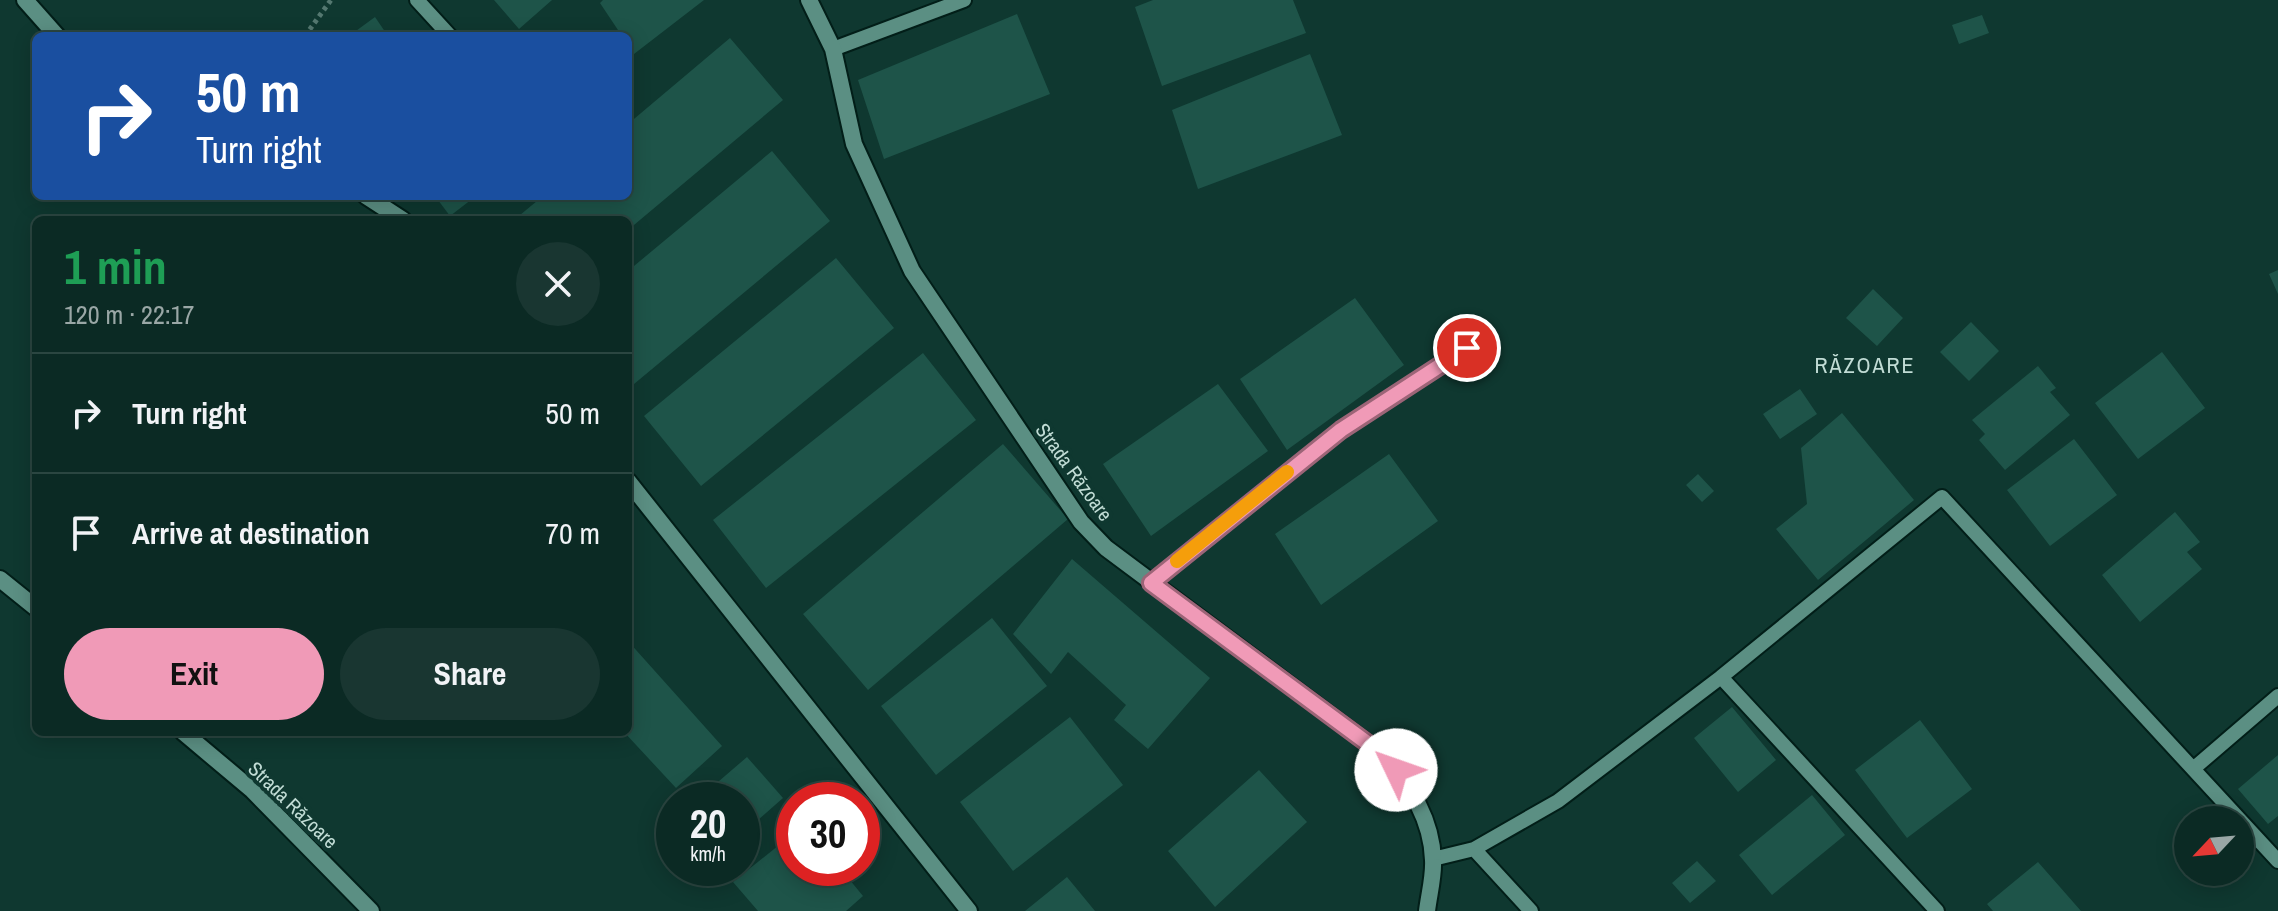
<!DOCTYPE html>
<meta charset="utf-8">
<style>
body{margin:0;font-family:"Archivo Narrow",sans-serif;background:#193631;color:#f1f3f6;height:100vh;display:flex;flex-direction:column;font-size:30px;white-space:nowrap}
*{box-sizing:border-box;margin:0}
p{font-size:26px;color:#9aa7a6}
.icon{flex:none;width:44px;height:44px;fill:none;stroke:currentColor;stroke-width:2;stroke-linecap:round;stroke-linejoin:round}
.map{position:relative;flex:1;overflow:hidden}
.panel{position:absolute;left:32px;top:216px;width:600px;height:520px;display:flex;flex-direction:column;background:#0b2a24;border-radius:12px;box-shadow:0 4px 20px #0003,0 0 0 2px #2b4641}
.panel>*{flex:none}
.top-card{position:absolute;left:32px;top:32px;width:600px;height:168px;border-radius:12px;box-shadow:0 4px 20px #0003,0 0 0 2px #2b4641;background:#1a4fa0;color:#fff;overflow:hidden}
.needle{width:52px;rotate:244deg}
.controls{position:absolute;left:2174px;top:806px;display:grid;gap:16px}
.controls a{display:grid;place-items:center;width:80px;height:80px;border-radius:50%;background:#0b2a24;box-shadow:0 4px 20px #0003,0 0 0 2px #2b4641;font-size:40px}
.speed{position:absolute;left:656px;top:782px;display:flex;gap:16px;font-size:40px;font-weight:700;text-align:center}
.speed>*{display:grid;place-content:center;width:104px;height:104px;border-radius:50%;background:#0b2a24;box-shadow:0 4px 20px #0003,0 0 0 2px #2b4641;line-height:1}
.speed small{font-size:20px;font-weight:400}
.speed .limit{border:12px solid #d22;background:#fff;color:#111}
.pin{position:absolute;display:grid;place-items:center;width:68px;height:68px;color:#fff;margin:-34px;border:4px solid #fff;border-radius:50%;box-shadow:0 2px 8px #0007}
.me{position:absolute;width:88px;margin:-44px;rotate:312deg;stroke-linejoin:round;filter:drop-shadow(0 0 6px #0008)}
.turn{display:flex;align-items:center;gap:28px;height:168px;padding:0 32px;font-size:36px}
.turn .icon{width:104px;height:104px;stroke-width:2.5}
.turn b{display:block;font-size:56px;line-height:68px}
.round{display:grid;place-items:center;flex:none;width:84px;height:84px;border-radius:42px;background:#193631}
.overview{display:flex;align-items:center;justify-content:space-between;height:136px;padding:0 32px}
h1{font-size:48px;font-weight:700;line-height:60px;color:#1e9e55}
.cta{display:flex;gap:16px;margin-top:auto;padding:16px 32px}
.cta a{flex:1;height:92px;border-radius:48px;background:#f09ab7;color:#111;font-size:32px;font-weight:700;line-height:92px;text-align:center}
.cta a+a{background:#193631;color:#f1f3f6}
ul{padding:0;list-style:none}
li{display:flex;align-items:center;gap:24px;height:120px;padding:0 32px;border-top:2px solid #2b4641}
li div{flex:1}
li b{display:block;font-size:30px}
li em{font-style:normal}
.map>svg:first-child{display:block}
</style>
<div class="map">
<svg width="2278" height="911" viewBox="0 0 2278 911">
<rect width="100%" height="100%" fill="#0f3830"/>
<path fill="#1e5449" d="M494,0H552L519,29Z
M603,0H704L634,54L628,45V36H622L600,3Z
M1153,0H1293L1306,33L1162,86L1135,7Z
M1017,14L1050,94L884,159L858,80Z
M1982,15L1989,33L1959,44L1952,25Z
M375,17L388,36H349Z
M730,38L783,100L628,230V220H514L543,196H628V124Z
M1310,54L1342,135L1198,189L1172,110Z
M772,151L830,221L628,389V271Z
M435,196H476L450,216Z
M836,258L894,328L701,486L644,416Z
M2278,270V294L2269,274Z
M1873,289L1903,318L1877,346L1846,318Z
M1355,298L1404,365L1287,450L1240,379Z
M1971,322L1999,351L1969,381L1940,352Z
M2162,352L2205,408L2138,459L2095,403Z
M923,353L976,420L766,588L713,520Z
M2038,366L2056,388L2050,392L2070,415L2005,470L1979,440L1985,434L1972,420Z
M1218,384L1268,451L1151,536L1103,464Z
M1800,389L1817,414L1780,439L1763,414Z
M1842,413L1914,500L1818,580L1776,529L1807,504L1801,448Z
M2074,439L2117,495L2050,546L2007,490Z
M1003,444L1068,519L868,690L803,614Z
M1389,454L1438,521L1321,605L1275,534Z
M1698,474L1714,491L1702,502L1686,485Z
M2175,512L2200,542L2187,552L2202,569L2140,622L2102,575Z
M1072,559L1210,678L1148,749L1114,720L1126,705L1068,652L1051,674L1013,634Z
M992,618L1047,686L936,775L881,706Z
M628,641L722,746L676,788L624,732H628Z
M1732,707L1776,760L1738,792L1694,738Z
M1070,717L1123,785L1013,871L960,802Z
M1920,720L1972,789L1907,838L1855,770Z
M2278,755V816L2268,824L2238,789Z
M747,757L783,798L742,834V800H697Z
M1259,770L1307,822L1215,907L1168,851Z
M1812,795L1845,835L1772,895L1739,855Z
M794,833V868H840L863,896L846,911H758L733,882Z
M1697,861L1716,881L1690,903L1672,883Z
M2038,862L2081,911H1993L1987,904Z
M1067,877L1095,911H1025Z"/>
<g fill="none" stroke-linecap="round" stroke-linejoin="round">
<g stroke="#021e18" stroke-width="18">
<path id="service" d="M417,0L450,36
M833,49L964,0
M1151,583L1341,430L1467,348
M1721,677L1937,911
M2193,769L2278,696
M1474,849L1531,911
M1433,859L1474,849L1558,801L1721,677L1942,497L2278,861"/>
</g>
<g stroke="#021e18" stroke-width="20">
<path id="minor" d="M25,0L57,36
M809,0L833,49L854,144L912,271L1081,522L1106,548L1386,757C1410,786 1432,820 1433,860C1434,876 1429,894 1427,911
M366,196L403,220
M628,481L969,911"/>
</g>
<g stroke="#021e18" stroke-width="20">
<path id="tertiary" d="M0,579L36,608
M183,732L252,790L371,911"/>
</g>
<path stroke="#547870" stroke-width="5" stroke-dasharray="4 4" stroke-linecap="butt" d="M305,36L331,0"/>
<use href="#service" stroke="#5b8f83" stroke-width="14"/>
<use href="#minor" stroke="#5b8f83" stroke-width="16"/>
<use href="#tertiary" stroke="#5b8f83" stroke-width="16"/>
</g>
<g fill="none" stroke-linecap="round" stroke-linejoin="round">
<g stroke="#9c6477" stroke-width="20">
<path id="route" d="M1396,770L1386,757L1151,583L1341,430L1467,348"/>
</g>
<use href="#route" stroke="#f09ab7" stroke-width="14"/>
<path stroke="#f59e0b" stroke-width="14" d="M1177,561L1287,472"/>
</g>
<g text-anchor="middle" stroke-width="8" stroke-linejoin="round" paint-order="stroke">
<g font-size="20" fill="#c1dcd5" stroke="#0f3830">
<text transform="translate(1074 472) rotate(54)" y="7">Strada Răzoare</text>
<text transform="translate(293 805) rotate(44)" y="7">Strada Răzoare</text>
</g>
<g font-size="22" letter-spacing="2" fill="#c1dcd5" stroke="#0f3830">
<text x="1865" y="373">RĂZOARE</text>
</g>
</g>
</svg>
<div class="controls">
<a><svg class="needle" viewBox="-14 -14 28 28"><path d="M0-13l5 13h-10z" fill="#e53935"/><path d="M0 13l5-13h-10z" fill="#9aa7a6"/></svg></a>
</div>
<div class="speed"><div>20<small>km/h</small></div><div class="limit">30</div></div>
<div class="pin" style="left:1467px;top:348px;background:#d93025"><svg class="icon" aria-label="arrive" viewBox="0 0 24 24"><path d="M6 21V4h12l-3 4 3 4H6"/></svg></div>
<svg class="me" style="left:1396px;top:770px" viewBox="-20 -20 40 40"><circle r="19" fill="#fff"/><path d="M0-13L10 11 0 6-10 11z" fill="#f09ab7"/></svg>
<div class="top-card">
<div class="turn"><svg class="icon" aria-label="right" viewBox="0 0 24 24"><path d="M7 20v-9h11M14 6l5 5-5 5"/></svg><div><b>50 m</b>Turn right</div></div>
</div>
<section class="panel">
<div class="overview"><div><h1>1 min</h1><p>120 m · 22:17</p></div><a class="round"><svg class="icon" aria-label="close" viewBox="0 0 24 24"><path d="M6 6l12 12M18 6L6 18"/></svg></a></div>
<ul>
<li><svg class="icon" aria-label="right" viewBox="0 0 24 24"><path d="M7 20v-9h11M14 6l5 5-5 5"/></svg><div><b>Turn right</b></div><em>50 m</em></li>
<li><svg class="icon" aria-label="arrive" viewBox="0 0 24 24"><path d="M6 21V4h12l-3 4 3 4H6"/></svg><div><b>Arrive at destination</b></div><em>70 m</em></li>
</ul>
<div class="cta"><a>Exit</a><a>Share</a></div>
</section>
</div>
